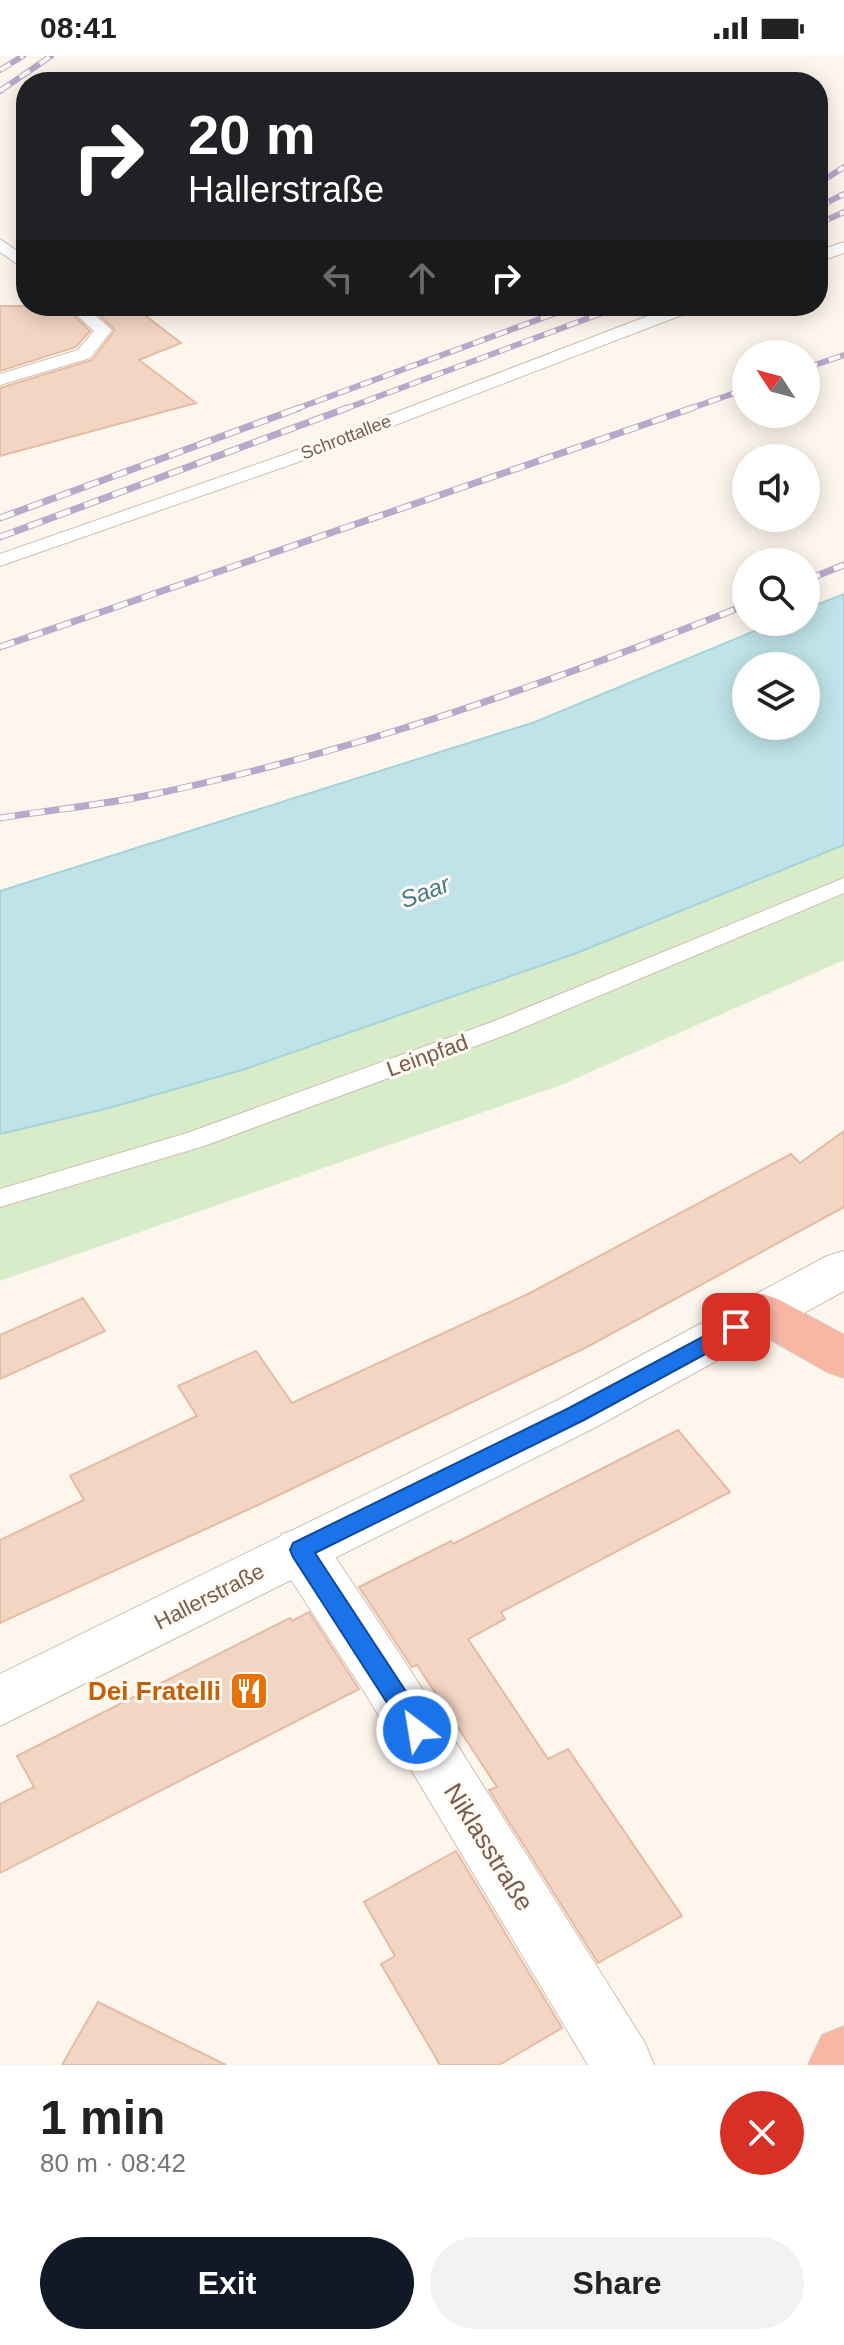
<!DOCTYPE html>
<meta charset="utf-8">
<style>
body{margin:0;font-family:Arial,sans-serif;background:#f2f2f2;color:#222;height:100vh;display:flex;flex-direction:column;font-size:30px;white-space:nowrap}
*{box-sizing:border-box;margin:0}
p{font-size:26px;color:#767676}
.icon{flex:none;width:44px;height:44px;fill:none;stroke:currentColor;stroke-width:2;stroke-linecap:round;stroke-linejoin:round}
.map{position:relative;height:2009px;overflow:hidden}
.side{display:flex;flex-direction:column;background:#fff;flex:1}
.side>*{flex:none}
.top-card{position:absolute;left:16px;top:16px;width:812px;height:244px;border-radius:32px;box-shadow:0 4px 20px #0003;background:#202124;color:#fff;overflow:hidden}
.needle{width:52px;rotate:306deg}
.fabs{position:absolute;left:732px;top:284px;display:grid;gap:16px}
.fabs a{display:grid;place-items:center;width:88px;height:88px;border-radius:50%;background:#fff;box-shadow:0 4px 20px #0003;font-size:40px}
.pin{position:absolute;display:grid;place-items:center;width:68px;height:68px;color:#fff;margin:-34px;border-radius:16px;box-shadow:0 4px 12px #0006}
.me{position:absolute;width:88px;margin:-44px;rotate:329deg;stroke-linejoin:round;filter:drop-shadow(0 0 6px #0008)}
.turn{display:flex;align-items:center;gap:28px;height:168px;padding:0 40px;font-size:36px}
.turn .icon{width:104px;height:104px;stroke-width:2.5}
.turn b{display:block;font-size:56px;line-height:68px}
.lanes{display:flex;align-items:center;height:76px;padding:0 40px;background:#0003;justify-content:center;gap:40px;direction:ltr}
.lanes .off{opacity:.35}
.round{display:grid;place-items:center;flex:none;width:84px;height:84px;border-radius:42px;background:#f2f2f2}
.head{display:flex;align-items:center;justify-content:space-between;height:136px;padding:0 40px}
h1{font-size:48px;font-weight:700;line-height:60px}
.button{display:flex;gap:16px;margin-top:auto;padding:16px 40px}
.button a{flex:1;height:92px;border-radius:48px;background:#111827;color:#fff;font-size:32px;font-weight:700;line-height:92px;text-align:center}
.button a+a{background:#f2f2f2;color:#222}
.status{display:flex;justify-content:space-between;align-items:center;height:56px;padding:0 40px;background:#fff;direction:ltr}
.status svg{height:22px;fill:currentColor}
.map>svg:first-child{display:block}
</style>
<div class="status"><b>08:41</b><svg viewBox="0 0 49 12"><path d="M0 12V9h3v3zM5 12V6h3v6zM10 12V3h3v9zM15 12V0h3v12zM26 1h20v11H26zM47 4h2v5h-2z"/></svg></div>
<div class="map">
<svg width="844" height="2009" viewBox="0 0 844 2009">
<rect width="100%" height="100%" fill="#fdf6ec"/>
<path fill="#d8ecc9" d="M844,789V904L561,1029L0,1225V1078L109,1052L242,1014L574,898Z"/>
<path fill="#bfe3e8" stroke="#a5d3da" stroke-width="2" fill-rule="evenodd" d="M844,538V789L574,898L242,1014L109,1052L0,1078V835L535,666L776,566H806V553ZM746,610H806V670H746Z"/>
<path fill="#f3d5c3" stroke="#e6bba3" stroke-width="2" d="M0,250H64L90,275L76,291L0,315Z
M90,250H133L181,287L139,304L196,347L0,400V332L92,304L115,274Z
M844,1075V1151L587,1291L256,1450L0,1567V1484L84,1444L70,1420L197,1360L178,1330L256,1295L292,1347L528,1238L791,1098L800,1107Z
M83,1242L105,1275L0,1323V1279Z
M678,1374L730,1436L501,1556L505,1563L468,1583L548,1703L568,1693L682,1860L598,1907L489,1734L497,1731L417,1609L412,1611L359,1531L451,1485L453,1488Z
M309,1556L359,1633L0,1817V1748L34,1731L17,1700L290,1562L292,1565Z
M456,1795L562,1972L499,2009H440L381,1908L395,1900L364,1846Z
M98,1946L226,2009H62Z"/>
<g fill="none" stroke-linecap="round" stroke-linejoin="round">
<g stroke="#d1beb0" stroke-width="2">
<path id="service" d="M0,183L26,201V214L0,196Z
M844,186V197L818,206V195Z
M67,250H85L112,274L90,302L0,329V318L78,294L94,275Z
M674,250H697L695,254L304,404L0,510V498L292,396Z
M844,822V837L508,978L204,1090L0,1151V1133L187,1077L492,966Z"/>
</g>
<g stroke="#d1beb0" stroke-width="2">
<path id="minor" d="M301,1472L320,1478L405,1606L645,1987L654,2009H588L367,1640L282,1510L275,1494L282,1478Z"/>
</g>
<g stroke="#d1beb0" stroke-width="2">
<path id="tertiary" d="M844,1195V1235L594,1372L0,1670V1618L558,1344L827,1200Z"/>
</g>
<g stroke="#dad1cd" stroke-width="2">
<path id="motorway" d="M763,1238L780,1244L844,1279V1322L827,1316L746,1270L739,1257L746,1244Z
M844,1970V2009H808L822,1979Z"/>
</g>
<use href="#service" fill="#fff" fill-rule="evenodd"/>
<use href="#minor" fill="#fff" fill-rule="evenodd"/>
<use href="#tertiary" fill="#fff" fill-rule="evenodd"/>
<use href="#motorway" fill="#f7b7a3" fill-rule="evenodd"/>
<g stroke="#b9a8c9" stroke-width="6">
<path id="rail-far1" d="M0,14L23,0
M0,35L51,0
M818,128L844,111
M818,151L844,138
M818,168L844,156
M806,312L844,299
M293,354L575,250
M342,354L621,250
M686,354L746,333"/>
</g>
<g stroke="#b9a8c9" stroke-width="7">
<path id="rail" d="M0,462L299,352
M0,481L347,352
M806,524L844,509
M0,591L692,352
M0,762C50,754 101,749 150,739C355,696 552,626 746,549"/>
</g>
<use href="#rail-far1" stroke="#fffaf3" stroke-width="4" stroke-dasharray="12" stroke-linecap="butt"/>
<use href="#rail" stroke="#fffaf3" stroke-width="5" stroke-dasharray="15" stroke-linecap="butt"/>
</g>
<path fill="#1a73e8" stroke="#114b97" stroke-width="2" d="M736,1263L744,1266L746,1271L744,1277L584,1364L315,1497L426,1666L429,1674L426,1681L417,1684L409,1681L293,1501L290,1494L293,1487L569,1352Z"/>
<defs>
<g id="restaurant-square" transform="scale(2)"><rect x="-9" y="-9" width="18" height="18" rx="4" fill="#e8710a" stroke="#fffaf3"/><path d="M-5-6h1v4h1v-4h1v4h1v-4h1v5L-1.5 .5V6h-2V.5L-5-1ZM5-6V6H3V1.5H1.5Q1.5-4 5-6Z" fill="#fff"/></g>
</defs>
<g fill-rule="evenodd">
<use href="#restaurant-square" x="249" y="1635"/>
</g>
<g text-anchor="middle" stroke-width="6" stroke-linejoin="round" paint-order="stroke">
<g font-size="18" fill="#7a5c4d" stroke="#fffaf3">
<text transform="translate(346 381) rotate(-21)" y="6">Schrottallee</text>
</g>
<g font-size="22" fill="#7a5c4d" stroke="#fffaf3">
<text transform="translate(427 999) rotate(-20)" y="8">Leinpfad</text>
<text transform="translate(209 1540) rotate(-27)" y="8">Hallerstraße</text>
</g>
<g font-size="24" font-style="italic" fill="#437c86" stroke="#fffaf3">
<text transform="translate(425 836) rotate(-21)" y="8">Saar</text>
</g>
<g font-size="26" font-weight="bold" fill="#c56008" stroke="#fffaf3" text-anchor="end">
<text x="221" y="1644">Dei Fratelli</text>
</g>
<g font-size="26" fill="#7a5c4d" stroke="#fffaf3">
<text transform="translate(489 1791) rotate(58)" y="9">Niklasstraße</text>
</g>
</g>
</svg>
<div class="fabs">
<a><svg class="needle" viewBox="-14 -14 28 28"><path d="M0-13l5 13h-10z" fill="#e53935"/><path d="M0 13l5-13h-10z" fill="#767676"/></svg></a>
<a><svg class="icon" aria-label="sound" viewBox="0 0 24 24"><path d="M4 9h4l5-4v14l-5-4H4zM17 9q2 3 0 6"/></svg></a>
<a><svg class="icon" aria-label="search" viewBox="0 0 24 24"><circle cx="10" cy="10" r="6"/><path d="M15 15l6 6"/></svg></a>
<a><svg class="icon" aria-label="layers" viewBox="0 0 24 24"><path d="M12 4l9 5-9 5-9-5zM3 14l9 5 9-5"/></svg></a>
</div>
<div class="pin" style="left:736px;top:1271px;background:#d93025"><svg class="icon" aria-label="arrive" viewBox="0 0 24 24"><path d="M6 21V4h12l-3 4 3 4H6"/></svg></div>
<svg class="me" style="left:417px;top:1674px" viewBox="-20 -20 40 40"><circle r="17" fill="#1a73e8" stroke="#fff" stroke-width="3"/><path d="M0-11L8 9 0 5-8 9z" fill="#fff"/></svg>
<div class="top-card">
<div class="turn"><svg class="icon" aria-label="right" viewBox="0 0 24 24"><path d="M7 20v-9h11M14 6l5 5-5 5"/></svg><div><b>20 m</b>Hallerstraße</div></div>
<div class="lanes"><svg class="icon off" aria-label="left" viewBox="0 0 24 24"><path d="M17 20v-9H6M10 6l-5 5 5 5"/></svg><svg class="icon off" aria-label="ahead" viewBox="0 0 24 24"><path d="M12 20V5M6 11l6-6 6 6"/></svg><svg class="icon" aria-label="right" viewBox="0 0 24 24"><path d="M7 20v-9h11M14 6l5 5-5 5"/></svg></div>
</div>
</div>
<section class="side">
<div class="head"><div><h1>1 min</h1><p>80 m · 08:42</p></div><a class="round" style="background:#d93025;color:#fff"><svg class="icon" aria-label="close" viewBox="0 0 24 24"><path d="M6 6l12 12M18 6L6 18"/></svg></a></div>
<div class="button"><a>Exit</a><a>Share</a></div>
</section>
